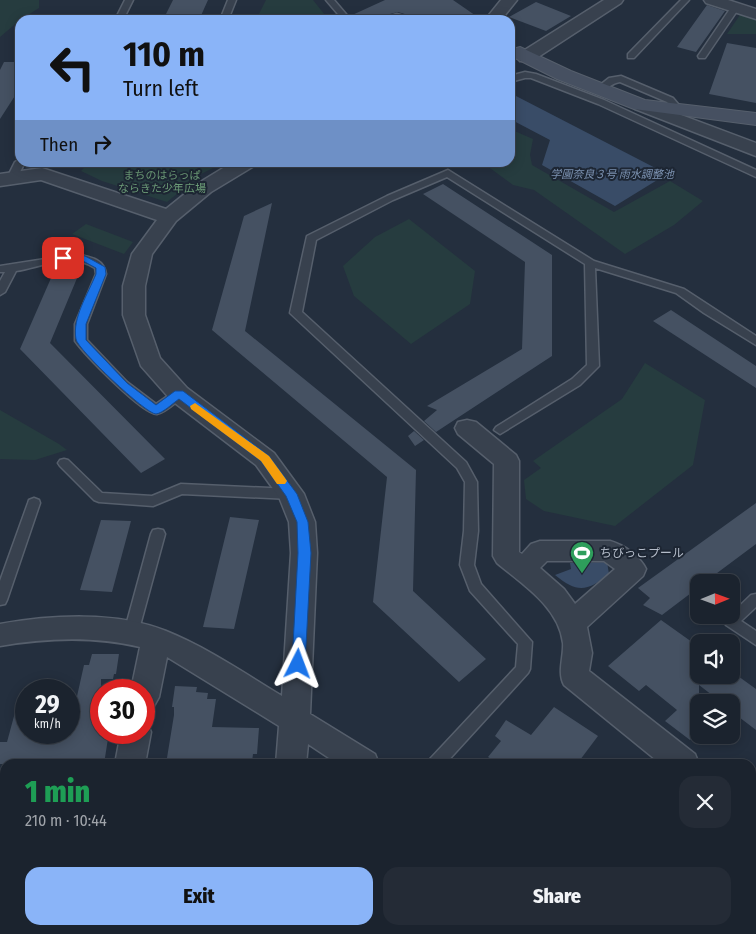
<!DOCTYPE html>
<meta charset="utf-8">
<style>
body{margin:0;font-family:"Fira Sans Condensed","Noto Sans JP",sans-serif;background:#242b36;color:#f1f3f6;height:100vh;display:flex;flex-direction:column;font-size:19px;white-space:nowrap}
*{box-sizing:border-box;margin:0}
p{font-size:16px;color:#a0a4aa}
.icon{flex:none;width:28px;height:28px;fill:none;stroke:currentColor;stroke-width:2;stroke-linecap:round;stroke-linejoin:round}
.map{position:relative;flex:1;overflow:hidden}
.side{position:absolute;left:0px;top:759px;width:756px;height:176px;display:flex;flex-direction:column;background:#1b232e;border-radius:15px 15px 0 0;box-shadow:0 2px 12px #0003,0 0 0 1px #39404a}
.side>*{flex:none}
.banner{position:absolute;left:15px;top:15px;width:500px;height:152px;border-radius:15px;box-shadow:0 2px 12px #0003,0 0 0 1px #39404a;background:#8ab4f8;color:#111;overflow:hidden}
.needle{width:32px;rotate:89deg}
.buttons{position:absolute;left:690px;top:574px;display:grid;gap:10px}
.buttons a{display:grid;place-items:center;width:50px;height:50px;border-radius:10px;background:#1b232e;box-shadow:0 2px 12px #0003,0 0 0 1px #39404a;font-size:25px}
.speed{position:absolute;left:15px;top:679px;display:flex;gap:10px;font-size:25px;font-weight:700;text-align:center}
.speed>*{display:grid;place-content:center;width:65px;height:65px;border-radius:50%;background:#1b232e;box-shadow:0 2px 12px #0003,0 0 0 1px #39404a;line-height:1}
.speed small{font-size:12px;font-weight:400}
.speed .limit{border:8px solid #d22;background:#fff;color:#111}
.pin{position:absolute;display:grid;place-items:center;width:42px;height:42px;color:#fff;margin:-21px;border-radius:10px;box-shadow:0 2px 8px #0006}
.me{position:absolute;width:55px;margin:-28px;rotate:3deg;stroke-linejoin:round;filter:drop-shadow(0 0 4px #0008)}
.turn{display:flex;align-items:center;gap:18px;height:105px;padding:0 25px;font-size:22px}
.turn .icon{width:65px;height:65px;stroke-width:2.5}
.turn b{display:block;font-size:35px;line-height:42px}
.then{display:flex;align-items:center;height:48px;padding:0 25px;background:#0003;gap:10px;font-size:19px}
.round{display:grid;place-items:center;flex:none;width:52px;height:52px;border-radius:15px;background:#242b36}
.overview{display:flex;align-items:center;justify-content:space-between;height:85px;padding:0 25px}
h1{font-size:30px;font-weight:800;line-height:38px;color:#1e9e55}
.action{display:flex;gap:10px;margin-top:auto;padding:10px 25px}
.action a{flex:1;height:58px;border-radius:15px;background:#8ab4f8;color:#111;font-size:20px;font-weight:800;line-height:58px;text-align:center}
.action a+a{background:#242b36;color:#f1f3f6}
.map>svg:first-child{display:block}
</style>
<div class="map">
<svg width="756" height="934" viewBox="0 0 756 934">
<rect width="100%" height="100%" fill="#242f3e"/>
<path fill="#263c3f" d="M0,0H39V8L20,20L0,37Z
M266,0H313L329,20H256Z
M740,15L756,18V34H727Z
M510,129L533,139L530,155L532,165L614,212L670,181L703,201L674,225L625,254L534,190L513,185L483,163L510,162Z
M89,163V162L223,163L201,174L167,202L102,181L81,171Z
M409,219L475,271L470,304L411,344L354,296L343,266L375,237Z
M86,224L133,242L124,254L72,234Z
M645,363L705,400L693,465L615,526L544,511L526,499L524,480L541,468L533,461L622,399Z
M0,410L59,444L67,450L35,460L0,459Z"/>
<path fill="#394c67" d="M516,96L667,174L615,206L542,165L550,140L510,119V99Z
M607,562L609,574C587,592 577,593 555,575L571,569L570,563Z"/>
<path fill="#455162" d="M173,0H208L199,20H163Z
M385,0H453L482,20H411L408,15L398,12L390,14L388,20H353L350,16Z
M536,2L571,16L546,31L509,17Z
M707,5L725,11L696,52L677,47Z
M727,43L756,48V103L709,94Z
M4,62H20V88L0,119V70Z
M443,184L552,255V356L436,432L424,421L437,410L427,406L522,349L525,262L423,194Z
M272,203L245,331L416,470L413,591L486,659L459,682L373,602L387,477L212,330L244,216Z
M55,269L80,271L50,343L165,459L141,473L20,349Z
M671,310L756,366V388L653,321Z
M414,431L424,440L415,446L408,436Z
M756,503V544L705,582H699V587L662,615L643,605L650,598L638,588Z
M230,517L259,520L234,629L203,627Z
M101,520L131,521L112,592L80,590Z
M661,620L699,647V675H731V671L756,689V730L731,711V702H721L699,685V732L690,740L665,721L677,710L646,685L639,691L608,666Z
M92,654H119L116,674H114L113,679H101V732H109L104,764H0V742H7L20,694L26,695V732H69L84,665H89Z
M175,686L197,687L196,692L208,693L207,699H216L212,727L259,728L257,754H253L252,762L205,761V764H166L174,715V707H172Z
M554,707L598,736L577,764H499L488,757L501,741L495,736L506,720L531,735Z"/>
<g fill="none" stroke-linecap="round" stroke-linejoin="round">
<g stroke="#565f6c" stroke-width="3">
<path id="lane" d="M125,0H133L123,20H115Z
M228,0H236L228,20H220Z
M326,0H334L351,20H343Z
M681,0H689L634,58H628V54Z
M732,6L739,8L705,58H699L698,56Z
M525,72L536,74L604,100L756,170V177L598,104L531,78H525L510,82V76Z
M621,76L673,98L683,110L681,112H675L667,102L620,82C611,83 605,92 596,91L595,89L609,78Z
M20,159V162H25L17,178L15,180H9L7,178L15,162Z
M448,170L594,261L684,289L756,336V345L704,313L676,293L595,268L599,366L580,385L500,434L494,430L496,427L572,379L587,365L585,264L447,177L393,200L316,240L302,312L466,462L477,482L478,531L474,565L481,584L532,642L530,669L528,673L445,764H427L430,759L516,667L518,644L470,591L460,565L464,531L465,482L457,468L290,313L307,236L387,196Z
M77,254C90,257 104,259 106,274L87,324V340L127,382L156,404L175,391H183L185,394L183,397C176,402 165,413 157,414C143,415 84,354 75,341V324L96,274L95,268C71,252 42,267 16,271L5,292L0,295V281L5,272H0V266Z
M64,459L68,460L102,493L152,496L181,484L291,489L296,491L297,494L296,497L291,499L182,494L153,506L99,502L94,500L60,466L58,463L60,460Z
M34,498L39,500L40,503L7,600L5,604L0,605V581L28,503L29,500Z
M158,529L163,530L165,534L138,633L136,637L131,639L126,637L124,633L151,534L153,530Z
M756,594V607L741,621L756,631V645L726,625L724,621L751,595Z"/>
</g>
<g stroke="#565f6c" stroke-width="3">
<path id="street" d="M501,0H517L501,20H485Z
M604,0H623L621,3L532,61H520L517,57L520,53Z
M704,0H728L756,9V19L706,3Z
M397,14L407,17L409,20H390L391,16Z
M641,100L756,143V156L635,109L632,105L635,101Z
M233,162H256L254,166L211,192L176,221L152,254L145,286V315L160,358L187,388L274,453L304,494L315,522L317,553L310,714L375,754L379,764H338L308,744L306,764H276L279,726L167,657L159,697L154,706L144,709V690H131L140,647C94,636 46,638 0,646V624C51,615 117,611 166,631C206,647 244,673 282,696L291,553L289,522L279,497L256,465L171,400L141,366L123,315V286L132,254L157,220L41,180L0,186V174L42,168L166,209L197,184Z
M467,420L476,422L516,455L519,461V552L522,554L531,544L540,541H610C624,545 640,556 646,569L643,576L587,627L592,653L589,671L695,754L699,764H661L564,685C557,672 564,657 563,643C559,607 522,584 497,563L493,556L494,464L458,434L455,428L458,422ZM547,561H604L615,569L575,604L564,589L540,568Z
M144,722L147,723L151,732L145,764H115L121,732H144Z
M751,803L756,804V836L751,834Z
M78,930H112L111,934H77Z
M255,930H289V934H255Z
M435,930H469V934H435Z
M603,930H641L643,934H605Z"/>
</g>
<g stroke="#565f6c" stroke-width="2">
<path id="secondary" d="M520,47L571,71L645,100L756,113V125L634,109L557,79L513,57L511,53L513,49Z"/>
</g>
<use href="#lane" fill="#38414e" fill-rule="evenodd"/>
<use href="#street" fill="#38414e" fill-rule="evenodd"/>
<use href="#secondary" fill="#465061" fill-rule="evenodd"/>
</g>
<path fill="#1a73e8" stroke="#114b97" d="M60,256H85L105,267L106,274L86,324V340L127,383L156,405L175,391H183L269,456L297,494L308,522L311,553L305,664L303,667L298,669L294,667L292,664L298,553L297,522L286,496L261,461L179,399C173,403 163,413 156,414C146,414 77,349 76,339C72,318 88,294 96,274V268L83,261L60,260Z"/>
<path fill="#f59e0b" d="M195,403L269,456L285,478L287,481L285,484H277L261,461L191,409L190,406Z"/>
<defs>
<g id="stadium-pin" transform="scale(1.25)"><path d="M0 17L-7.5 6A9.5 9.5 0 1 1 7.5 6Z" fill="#2e9e5b" stroke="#1d2633"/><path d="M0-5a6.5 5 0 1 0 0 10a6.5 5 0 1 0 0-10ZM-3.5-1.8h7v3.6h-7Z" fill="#fff"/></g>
</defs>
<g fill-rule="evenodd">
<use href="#stadium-pin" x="582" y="553"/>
</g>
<g text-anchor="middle" stroke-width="4" stroke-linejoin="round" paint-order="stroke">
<g font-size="11" font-style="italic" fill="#7c92b1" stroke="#1d2633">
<text x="612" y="178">学園奈良３号 雨水調整池</text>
</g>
<g font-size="11" fill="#6b9a76" stroke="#1d2633">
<text x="162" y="179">まちのはらっぱ<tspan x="162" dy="13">ならきた少年広場</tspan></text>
</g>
<g font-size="12" fill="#b4bcc9" stroke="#1d2633" text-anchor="start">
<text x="600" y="557">ちびっこプール</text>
</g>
</g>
</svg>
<div class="buttons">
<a><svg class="needle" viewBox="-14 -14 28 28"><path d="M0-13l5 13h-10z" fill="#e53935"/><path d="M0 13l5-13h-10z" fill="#a0a4aa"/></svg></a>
<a><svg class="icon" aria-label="sound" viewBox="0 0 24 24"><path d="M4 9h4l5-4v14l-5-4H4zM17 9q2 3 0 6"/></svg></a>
<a><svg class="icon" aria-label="layers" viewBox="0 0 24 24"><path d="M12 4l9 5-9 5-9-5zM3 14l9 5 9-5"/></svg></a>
</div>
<div class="speed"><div>29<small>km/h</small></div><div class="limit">30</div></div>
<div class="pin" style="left:63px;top:258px;background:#d93025"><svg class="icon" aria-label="arrive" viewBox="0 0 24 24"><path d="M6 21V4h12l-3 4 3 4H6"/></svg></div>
<svg class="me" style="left:298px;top:664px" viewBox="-20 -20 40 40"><path d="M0-17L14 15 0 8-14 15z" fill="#1a73e8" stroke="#fff" stroke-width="4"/></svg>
<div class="banner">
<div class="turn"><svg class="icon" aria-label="left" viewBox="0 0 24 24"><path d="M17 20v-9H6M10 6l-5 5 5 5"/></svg><div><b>110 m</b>Turn left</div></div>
<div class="then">Then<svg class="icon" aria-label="right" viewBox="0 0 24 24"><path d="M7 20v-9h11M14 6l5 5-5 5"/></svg></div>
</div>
<section class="side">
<div class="overview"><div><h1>1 min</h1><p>210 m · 10:44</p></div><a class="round"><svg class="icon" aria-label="close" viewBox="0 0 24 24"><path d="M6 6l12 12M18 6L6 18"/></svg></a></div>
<div class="action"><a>Exit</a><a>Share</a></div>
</section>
</div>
